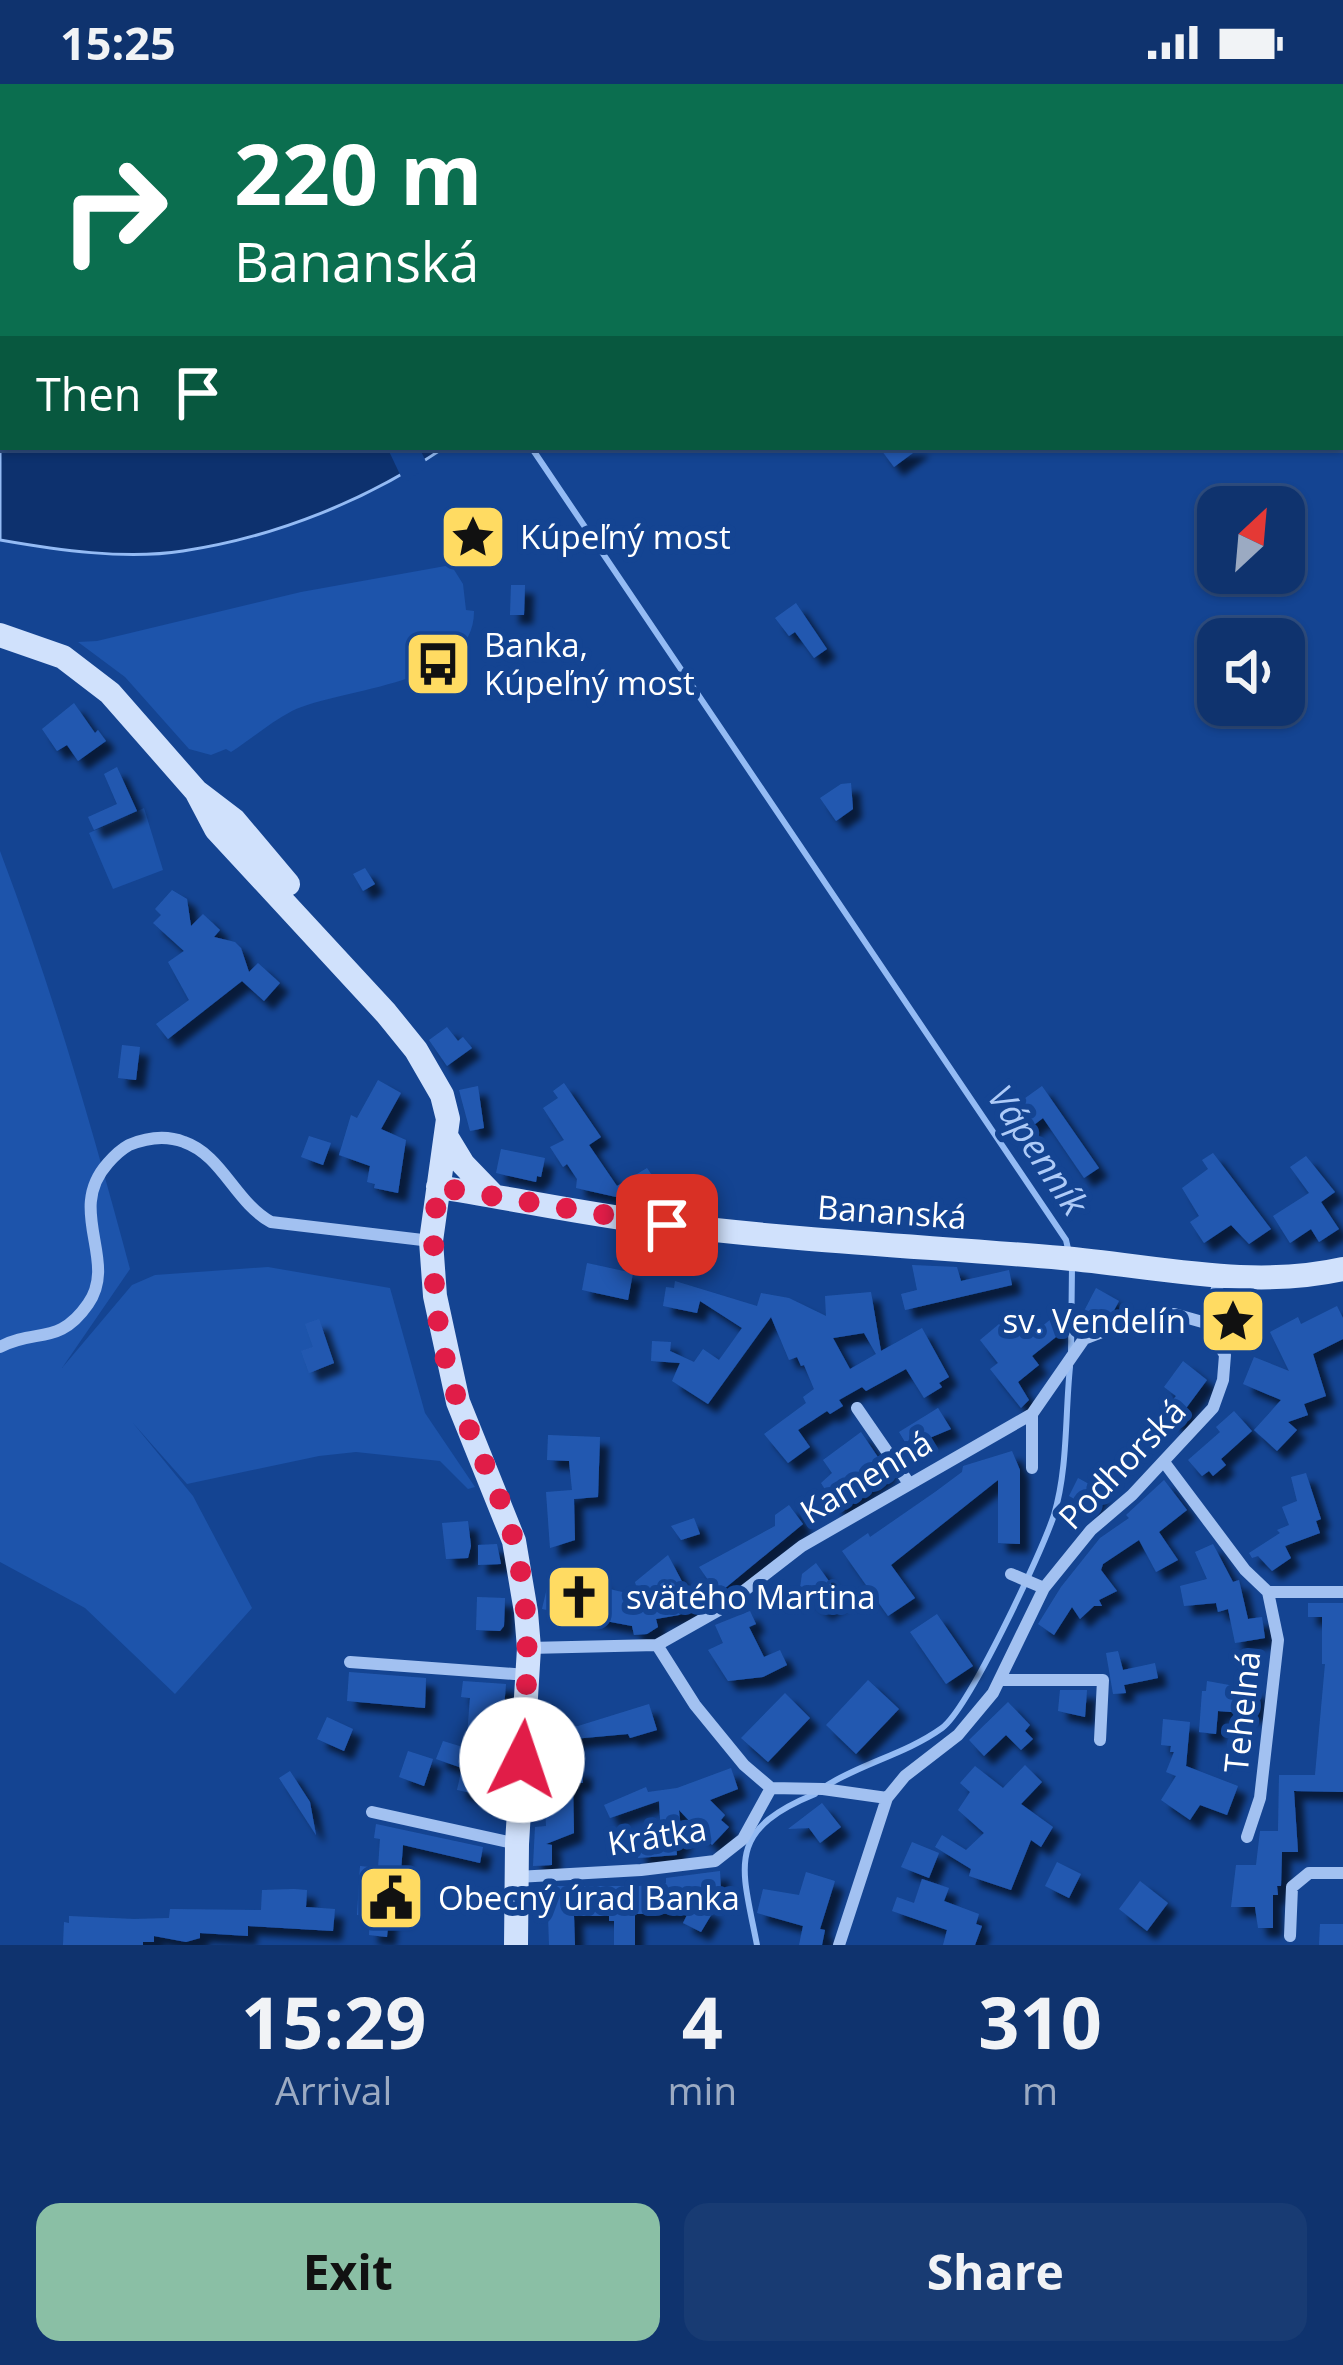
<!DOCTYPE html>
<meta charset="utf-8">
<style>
body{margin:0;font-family:"Open Sans",sans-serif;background:#183b73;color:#f1f3f6;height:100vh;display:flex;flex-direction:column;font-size:45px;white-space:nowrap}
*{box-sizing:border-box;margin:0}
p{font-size:39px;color:#9baac2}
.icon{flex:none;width:66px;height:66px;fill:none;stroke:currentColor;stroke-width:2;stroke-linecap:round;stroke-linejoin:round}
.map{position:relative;height:1861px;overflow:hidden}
.side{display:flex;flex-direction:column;background:#0f336e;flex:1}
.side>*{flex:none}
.guide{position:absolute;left:0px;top:0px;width:1344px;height:366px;box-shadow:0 3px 9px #0004,0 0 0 3px #2f4e81;background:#0b6e4f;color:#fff;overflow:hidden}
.needle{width:78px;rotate:26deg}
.buttons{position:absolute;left:1197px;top:402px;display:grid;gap:24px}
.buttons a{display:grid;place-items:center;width:108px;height:108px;border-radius:24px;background:#0f336e;box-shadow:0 3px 9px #0004,0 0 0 3px #2f4e81;font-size:60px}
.pin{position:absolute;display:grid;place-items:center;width:102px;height:102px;color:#fff;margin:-51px;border-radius:24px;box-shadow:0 6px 18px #0006}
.me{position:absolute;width:132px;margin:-66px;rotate:4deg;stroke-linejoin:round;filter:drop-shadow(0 0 9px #0008)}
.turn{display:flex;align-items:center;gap:42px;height:252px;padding:0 36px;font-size:54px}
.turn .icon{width:156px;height:156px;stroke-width:2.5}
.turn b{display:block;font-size:84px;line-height:102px}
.then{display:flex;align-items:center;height:114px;padding:0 36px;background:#0003;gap:24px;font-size:45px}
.eta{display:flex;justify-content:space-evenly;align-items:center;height:204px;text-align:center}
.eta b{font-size:72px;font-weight:700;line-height:84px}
.primary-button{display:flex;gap:24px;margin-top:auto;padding:24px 36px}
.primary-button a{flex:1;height:138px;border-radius:24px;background:#8abfa5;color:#111;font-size:48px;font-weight:700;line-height:138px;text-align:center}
.primary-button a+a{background:#183b73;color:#f1f3f6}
.status{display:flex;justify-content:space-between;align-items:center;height:84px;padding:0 60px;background:#0f336e;direction:ltr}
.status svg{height:33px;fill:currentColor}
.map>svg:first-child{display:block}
</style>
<div class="status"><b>15:25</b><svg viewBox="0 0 49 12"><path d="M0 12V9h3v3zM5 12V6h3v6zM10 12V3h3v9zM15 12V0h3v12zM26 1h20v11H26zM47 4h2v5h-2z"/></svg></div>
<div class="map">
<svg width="1343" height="1861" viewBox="0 0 1343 1861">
<defs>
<filter id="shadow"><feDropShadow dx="9" dy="9" stdDeviation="3" flood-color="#0009"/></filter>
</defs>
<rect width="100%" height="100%" fill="#144492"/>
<path fill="#1d54ab" d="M0,0H809L3,3V336Z
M451,481L463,500L466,526L474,527C475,602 343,603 292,627C271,638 251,655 231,668L226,665L211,671L189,665L125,593L78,558L97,557L301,508Z
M144,724L163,786L113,805L89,749Z
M0,767C52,904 92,1043 130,1185L62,1284L132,1201L155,1191L268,1183L390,1204L425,1329L475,1403L468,1405L440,1377L356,1368L319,1372L187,1400L133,1339L193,1412L252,1524L175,1610L85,1524L0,1478Z"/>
<path fill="#0d316e" stroke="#94bbf4" stroke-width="3" d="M0,335L3,363H445C368,416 276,453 183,467C125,476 57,466 0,456Z"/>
<path fill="#144492" d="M387,363H419L428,382L404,399Z"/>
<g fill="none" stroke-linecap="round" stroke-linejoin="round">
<path stroke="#94bbf4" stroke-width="6" d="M531,363L1066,1156L1069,1169
M1071,1270L1072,1182
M826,1702C862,1679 906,1670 942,1644C969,1624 1042,1468 1054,1431C1068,1384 1065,1331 1070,1283
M757,1861C742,1783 724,1747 815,1710"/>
</g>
<path fill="#2359b0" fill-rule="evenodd" filter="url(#shadow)" d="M879,363H921L894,383Z
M511,501H525L524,531H510Z
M796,519L827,565L814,574L795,548L789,552L775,534Z
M74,619L95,649L98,646L106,657L78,677L67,661L57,667L42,645Z
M117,683L137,727L94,746L88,733L117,720L104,690Z
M851,699L853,725L836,737L820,714L841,700Z
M365,784L375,800L363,807L353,790Z
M172,806L187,815L191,842L203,830L220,846L214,853L235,858L241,864L249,888L258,879L280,899L264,917L242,897L168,955L156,940L189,916L168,878L184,867L153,839L161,831L155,825Z
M447,943L458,957L463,953L472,964L447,982L429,956Z
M122,961L140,963L136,996L118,994Z
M378,996L401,1009L381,1045L406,1056L398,1109L374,1104L375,1100L367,1098L370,1082L339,1071L351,1031L357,1034Z
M564,999L601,1053L589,1061L617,1102L647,1084L658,1100L634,1117L576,1104L577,1095L567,1080L563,1083L550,1063L564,1056L543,1024L558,1014L553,1007Z
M478,1002L484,1044L470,1047L459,1006Z
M1042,1002L1099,1084L1084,1094L1043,1034L1017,1054L1004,1034L1010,1030L1007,1027Z
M309,1052L331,1059L323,1081L301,1073Z
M501,1065L545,1074L541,1093L537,1092L536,1098L496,1089Z
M1213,1069L1271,1145L1249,1160L1231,1141L1204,1159L1190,1138L1199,1132L1182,1104L1208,1085L1202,1076Z
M1306,1072L1335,1108L1321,1118L1339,1145L1319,1158L1311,1145L1290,1159L1273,1132L1309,1109L1290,1083Z
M587,1179L633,1189L628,1216L582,1206Z
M912,1181L957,1183L961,1197L1009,1186L1012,1201L905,1226L901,1210L917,1206Z
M675,1197L757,1222L761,1209L789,1214L826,1232L825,1212L871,1208L881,1267L922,1244L949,1293L939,1299L942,1303L924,1314L906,1285L866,1307L862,1303L839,1316L843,1322L830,1330L827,1327L798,1346L810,1363L788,1379L764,1350L806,1319L803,1313L814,1305L804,1281L801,1282L797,1273L789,1276L771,1233L708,1320L672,1297L680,1279L651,1277L652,1257L671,1258L670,1267L694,1278L703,1265L719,1276L742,1244L700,1217L697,1229L663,1222L666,1203L674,1204ZM864,1249L876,1270L850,1285L833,1254Z
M1096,1204L1119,1217L1110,1234L1083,1244V1229Z
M1337,1222L1343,1234V1255L1313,1270L1326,1312L1304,1320L1308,1331L1288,1338L1297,1346L1277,1367L1254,1346L1281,1316L1243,1300L1254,1273L1289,1287L1270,1248L1298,1233L1301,1240Z
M1011,1230L1029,1253L1051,1235L1061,1249L1032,1272L1039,1281L1018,1298L1029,1316L1021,1324L990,1285L998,1279L980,1256Z
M319,1235L334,1279L309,1289L301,1267L313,1263L305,1240Z
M1183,1277L1207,1296L1184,1327L1190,1332L1181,1343L1163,1329L1176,1312L1164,1303Z
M938,1324L951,1345L908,1363L899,1348Z
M1234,1327L1252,1347L1221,1375L1226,1381L1213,1392L1209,1387L1202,1392L1188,1376L1220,1348L1216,1343Z
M861,1348L888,1388L838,1426L821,1399L832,1389L823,1376Z
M548,1351L600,1353L598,1413L574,1415L575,1456L550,1464L546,1408L572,1406L569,1377L547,1376Z
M1012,1367L1020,1386V1460L998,1459V1396L891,1481L915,1514L888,1532L842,1467L868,1449L870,1453L935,1408L962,1388L963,1382Z
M1306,1389L1321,1435L1316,1437L1320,1449L1285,1462L1291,1474L1272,1487L1258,1472L1252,1474L1249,1469L1280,1449L1277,1446L1289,1441L1282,1423L1297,1417L1291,1393Z
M1078,1394L1100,1406L1091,1424L1069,1412Z
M1164,1396L1187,1426L1159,1448L1178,1476L1156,1488L1139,1456L1103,1480L1101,1486L1117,1507L1099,1516L1102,1522H1094L1080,1535L1072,1523L1054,1551L1038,1540L1061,1503L1100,1454L1129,1434L1126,1431Z
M789,1421L803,1440L718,1510L699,1483L775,1442V1431Z
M694,1434L700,1450L681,1456L671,1442Z
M468,1437L471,1462L468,1474L446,1475L442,1439Z
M497,1460L501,1480L478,1481V1461Z
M1213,1460L1233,1498L1239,1496L1248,1535L1262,1533L1265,1554L1235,1559L1228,1525L1218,1528L1216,1519L1184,1522L1180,1502L1207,1495L1195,1468Z
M668,1471L695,1522L679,1531L656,1535L658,1543L647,1550L634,1551L632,1542L542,1525L551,1487L588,1493L602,1497L601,1503L639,1512L635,1498Z
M816,1479L841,1514L823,1527L800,1504L802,1490Z
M477,1513L505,1514L504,1542L500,1547L476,1546Z
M1308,1519H1343V1708L1294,1707L1298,1768H1282L1281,1802H1277L1278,1811H1273V1844H1258L1255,1823H1231L1236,1781H1256L1260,1747H1278L1279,1691H1315L1325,1580H1322V1533H1308Z
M750,1527L756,1540L749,1543L764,1573L780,1566L787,1581L763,1593L728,1597L708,1566L723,1559L715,1541Z
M937,1530L973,1582L946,1600L910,1548Z
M1118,1567L1123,1586L1155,1579L1158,1594L1124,1601L1126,1609L1113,1610L1106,1569Z
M349,1588L426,1594L425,1624L347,1617Z
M868,1596L899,1625L856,1670L826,1641Z
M463,1597L506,1600L502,1647H507L504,1696L486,1690L482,1711L457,1706L462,1684L436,1675L443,1657L466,1664L470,1614L461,1613Z
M1207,1597L1257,1606L1255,1630L1218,1627L1216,1650L1199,1648L1202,1607H1206Z
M1060,1606H1087L1085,1633L1058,1627Z
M785,1609L810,1634L768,1678L741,1654Z
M1008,1618L1030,1641L1025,1647L1033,1655L1021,1666L1006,1651L984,1672L969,1656Z
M649,1620L657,1646L630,1654L628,1650L551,1657V1683L583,1685V1699H573L574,1749L546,1760L552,1761V1781L533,1782L535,1743L546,1742L544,1699H537L541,1644L578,1642Z
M327,1633L353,1645L344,1667L317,1655Z
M1163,1635L1190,1638L1186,1682L1238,1702L1227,1731L1200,1721L1190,1736L1161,1716L1176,1692L1166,1688L1174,1668H1170L1171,1662L1161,1661Z
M408,1667L433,1675L424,1702L399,1693Z
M1025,1681L1042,1698L1021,1720L1053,1743L1041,1763L1031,1756L1011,1806L969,1792L971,1785L935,1763L942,1751L966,1766L984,1749L958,1726L970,1708L960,1699L975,1682L1003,1704Z
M731,1684L738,1705L710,1716L725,1731L721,1736L729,1743L712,1761L679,1726L682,1760L676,1761L677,1771L638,1774L636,1753L661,1750L659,1717L610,1734L604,1721L646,1703L648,1708L677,1704Z
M290,1687L310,1718L316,1751L279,1694Z
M822,1719L841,1743L820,1759L809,1744L788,1745Z
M376,1740L483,1763L480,1779L403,1761L400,1800H408L407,1818H403L402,1834L389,1832L387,1853L369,1851L370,1831H357L360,1782L378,1784L380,1755L374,1754Z
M912,1758L939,1769L929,1794L901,1783Z
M1057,1778L1081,1790L1069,1814L1045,1802Z
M720,1787L721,1808L678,1811L713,1828L701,1848L683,1839L688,1829L635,1830V1861H614V1837H609V1832H574L575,1861H549L547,1802H639L666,1799V1794Z
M806,1788L835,1797L820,1845L825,1846L822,1861H799L803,1842L757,1829L763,1805L799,1811Z
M922,1795L949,1804L944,1817L979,1830L976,1840L982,1842L975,1861H943L947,1846L892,1827L897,1813L914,1819Z
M1140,1797L1168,1819L1147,1847L1119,1825Z
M294,1805L307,1806L306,1823L335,1825L333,1847L248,1842V1852L200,1849V1854L186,1858L154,1852V1858H143V1861H63L64,1838L69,1839V1832L134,1835L169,1834L170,1825L261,1826L262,1806Z
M1320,1840H1343V1861H1319Z"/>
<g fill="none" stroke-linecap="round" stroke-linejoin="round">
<path stroke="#a2c1f1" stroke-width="10" d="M50,3L52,0
M0,87L3,82"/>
<path stroke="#a2c1f1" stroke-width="12" d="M1206,1239L1221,1192
M0,1263C36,1244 59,1262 88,1220C119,1176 65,1127 108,1079C115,1071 120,1066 129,1061C146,1054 166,1051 184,1058C222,1071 235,1118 271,1138L431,1157
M857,1324L908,1398
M1032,1330V1384
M1164,1378L1245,1486L1268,1508L1278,1556L1260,1714L1247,1753
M1011,1490L1044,1504
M1268,1508H1343
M657,1561L695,1621L744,1681L771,1704L823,1705L887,1714
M529,1564L657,1561L719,1526L802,1462L1032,1330L1084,1255L1136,1235L1174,1230L1206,1239
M350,1578L527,1591
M1002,1596H1103L1100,1656
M372,1728L517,1760
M517,1793L641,1786L715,1777L743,1755L771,1704
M1290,1852L1292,1803L1309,1789H1343
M839,1861L887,1714L905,1692L958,1651L993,1609L1044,1504L1091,1446L1132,1411L1213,1324L1223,1296L1225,1271L1206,1239"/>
<path stroke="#d0e1fc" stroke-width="24" d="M0,551L63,573L110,609L196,707L234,736L288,800
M196,707L216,745L386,929L416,966L442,1011L448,1035L431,1157L435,1212L458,1318L514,1457L526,1528L529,1564L517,1760L516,1861
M446,1052L463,1080L493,1111
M438,1103C516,1115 593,1132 672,1141C801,1157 932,1163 1062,1174C1155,1182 1251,1206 1343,1185"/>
</g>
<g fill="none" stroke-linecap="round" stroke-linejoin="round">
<path stroke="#e11d48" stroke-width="21" stroke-dasharray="0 37.8" d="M522,1676C527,1601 533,1530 514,1457C502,1410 476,1366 459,1320C433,1251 429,1176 438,1103L667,1141"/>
</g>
<defs>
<g id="sight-square" transform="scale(3.45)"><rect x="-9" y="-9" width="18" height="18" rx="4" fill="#ffdb62" stroke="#144492"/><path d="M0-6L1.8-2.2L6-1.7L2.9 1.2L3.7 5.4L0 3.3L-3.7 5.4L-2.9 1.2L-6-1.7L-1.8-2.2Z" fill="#111"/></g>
<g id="bus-square" transform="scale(3.45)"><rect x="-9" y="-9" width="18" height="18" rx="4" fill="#ffdb62" stroke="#144492"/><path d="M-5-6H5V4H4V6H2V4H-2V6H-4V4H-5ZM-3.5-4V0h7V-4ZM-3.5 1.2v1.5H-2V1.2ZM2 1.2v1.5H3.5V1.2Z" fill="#111"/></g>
<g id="church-square" transform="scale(3.45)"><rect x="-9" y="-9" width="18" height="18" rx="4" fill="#ffdb62" stroke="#144492"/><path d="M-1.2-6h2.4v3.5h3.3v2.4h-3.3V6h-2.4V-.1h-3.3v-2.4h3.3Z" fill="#111"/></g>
<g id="civic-square" transform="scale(3.45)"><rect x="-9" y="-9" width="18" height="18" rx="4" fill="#ffdb62" stroke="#144492"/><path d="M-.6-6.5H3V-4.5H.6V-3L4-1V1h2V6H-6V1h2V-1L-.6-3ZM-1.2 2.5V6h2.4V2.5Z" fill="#111"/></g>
</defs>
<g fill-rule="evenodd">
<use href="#sight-square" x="473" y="453"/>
<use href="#bus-square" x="438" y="580"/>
<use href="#sight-square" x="1233" y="1237"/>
<use href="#church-square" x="579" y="1513"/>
<use href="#civic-square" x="391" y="1814"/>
</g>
<g text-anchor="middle" stroke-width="12" stroke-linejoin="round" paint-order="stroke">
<g font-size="33" fill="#fff" stroke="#144492" text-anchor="start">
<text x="520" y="465">Kúpeľný most</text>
<text x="484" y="573">Banka,<tspan x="484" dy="38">Kúpeľný most</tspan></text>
<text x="1186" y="1249" text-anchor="end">sv. Vendelín</text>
<text x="626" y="1525">svätého Martina</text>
<text x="438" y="1826">Obecný úrad Banka</text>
</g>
<g font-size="33" fill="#fff" stroke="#144492">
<text transform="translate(892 1128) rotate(4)" y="12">Bananská</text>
<text transform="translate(1122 1380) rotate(-46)" y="12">Podhorská</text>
<text transform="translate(866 1393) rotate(-31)" y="12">Kamenná</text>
<text transform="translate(1242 1628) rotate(-84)" y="12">Tehelná</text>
<text transform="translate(657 1752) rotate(-9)" y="12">Krátka</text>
</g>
<g font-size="36" font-style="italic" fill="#aecbf8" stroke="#144492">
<text transform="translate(1038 1066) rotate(56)" y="13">Vápenník</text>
</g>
</g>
</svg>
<div class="buttons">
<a><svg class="needle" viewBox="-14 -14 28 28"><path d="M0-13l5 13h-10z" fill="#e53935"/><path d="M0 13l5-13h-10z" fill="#9baac2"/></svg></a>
<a><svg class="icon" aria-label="sound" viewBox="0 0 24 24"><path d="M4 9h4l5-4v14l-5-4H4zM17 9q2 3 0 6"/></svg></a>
</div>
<div class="pin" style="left:667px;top:1141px;background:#d93025"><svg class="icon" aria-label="arrive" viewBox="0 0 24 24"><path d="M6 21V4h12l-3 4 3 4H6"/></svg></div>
<svg class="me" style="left:522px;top:1676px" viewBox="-20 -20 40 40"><circle r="19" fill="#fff"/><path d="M0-13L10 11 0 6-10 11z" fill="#e11d48"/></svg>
<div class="guide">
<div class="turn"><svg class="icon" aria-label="right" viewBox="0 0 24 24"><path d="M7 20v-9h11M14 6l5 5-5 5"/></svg><div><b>220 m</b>Bananská</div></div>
<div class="then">Then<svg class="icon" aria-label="arrive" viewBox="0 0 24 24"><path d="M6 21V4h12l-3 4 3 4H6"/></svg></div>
</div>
</div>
<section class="side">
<div class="eta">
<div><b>15:29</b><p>Arrival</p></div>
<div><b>4</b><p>min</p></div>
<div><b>310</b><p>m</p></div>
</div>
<div class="primary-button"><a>Exit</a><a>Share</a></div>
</section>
